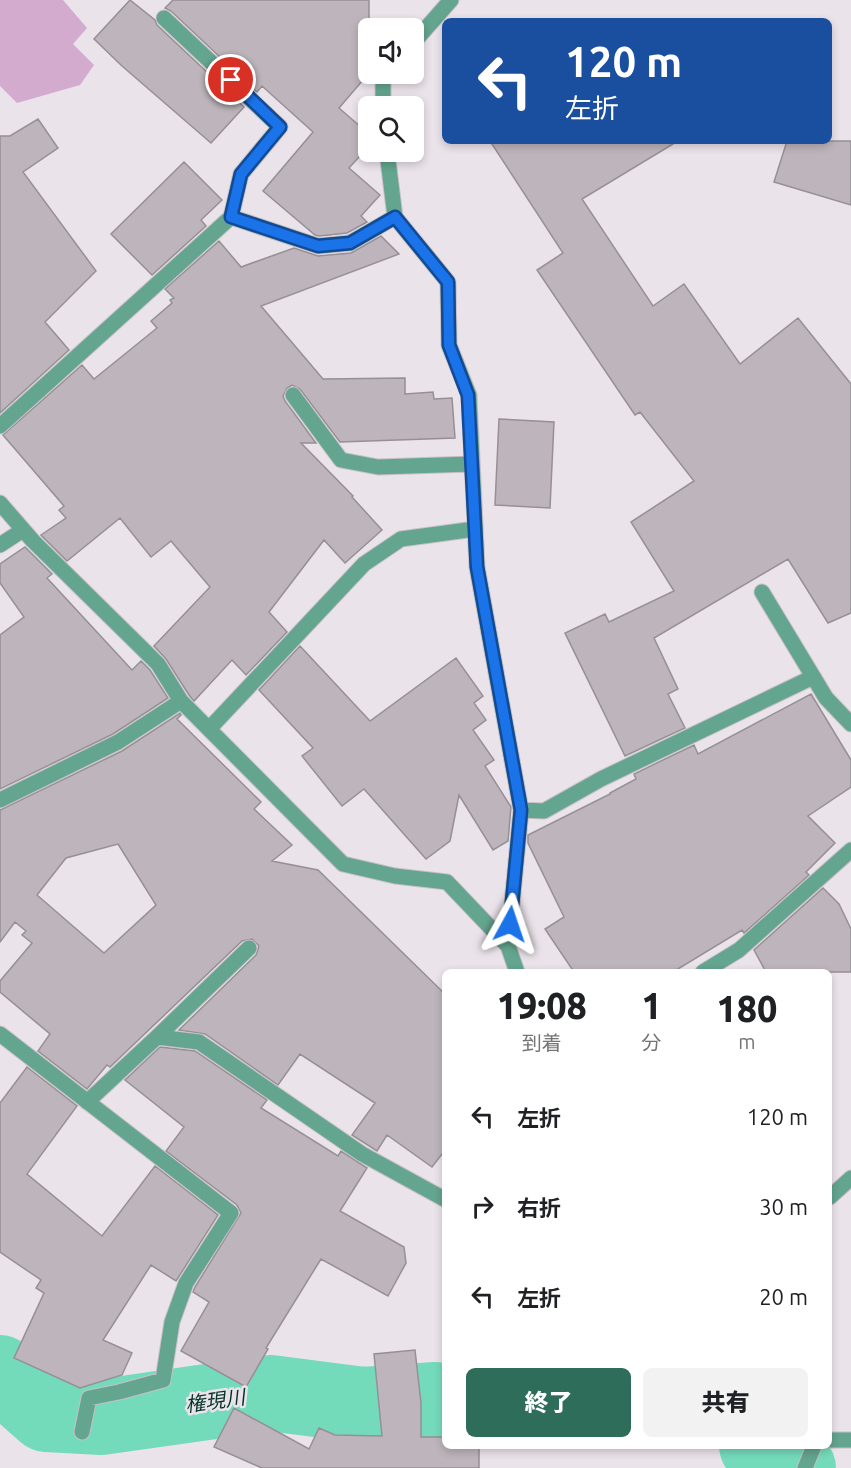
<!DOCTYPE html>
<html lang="ja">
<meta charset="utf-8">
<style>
body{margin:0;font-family:Ubuntu,"Noto Sans JP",sans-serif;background:#f2f2f2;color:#202124;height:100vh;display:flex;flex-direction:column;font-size:22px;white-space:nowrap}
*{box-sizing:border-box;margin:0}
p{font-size:20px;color:#757577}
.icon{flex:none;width:33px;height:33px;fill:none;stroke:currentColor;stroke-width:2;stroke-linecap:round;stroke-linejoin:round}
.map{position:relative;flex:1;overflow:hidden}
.sheet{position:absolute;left:442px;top:969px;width:390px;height:480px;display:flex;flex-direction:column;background:#fff;border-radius:9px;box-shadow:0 3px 9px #0003}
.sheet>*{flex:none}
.banner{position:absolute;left:442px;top:18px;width:390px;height:126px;border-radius:9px;box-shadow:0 3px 9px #0003;background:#1a4fa0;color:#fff;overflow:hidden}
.tools{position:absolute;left:358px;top:18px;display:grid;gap:12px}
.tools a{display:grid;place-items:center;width:66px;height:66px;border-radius:9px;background:#fff;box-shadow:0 3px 9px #0003;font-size:30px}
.pin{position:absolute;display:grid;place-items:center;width:51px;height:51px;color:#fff;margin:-26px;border:3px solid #fff;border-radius:50%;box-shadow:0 2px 6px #0007}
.me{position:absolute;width:66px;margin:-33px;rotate:5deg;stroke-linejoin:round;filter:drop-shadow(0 0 4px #0008)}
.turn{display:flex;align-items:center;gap:21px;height:126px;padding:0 24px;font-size:27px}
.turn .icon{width:78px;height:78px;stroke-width:2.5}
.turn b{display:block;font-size:42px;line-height:51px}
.eta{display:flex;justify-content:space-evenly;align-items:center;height:102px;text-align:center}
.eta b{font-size:36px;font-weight:800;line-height:42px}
.action{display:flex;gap:12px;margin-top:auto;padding:12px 24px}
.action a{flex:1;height:69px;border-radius:9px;background:#2e6d5a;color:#fff;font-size:24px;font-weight:800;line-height:69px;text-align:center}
.action a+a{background:#f2f2f2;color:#202124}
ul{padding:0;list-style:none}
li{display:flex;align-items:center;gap:18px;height:90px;padding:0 24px}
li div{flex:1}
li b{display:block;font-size:22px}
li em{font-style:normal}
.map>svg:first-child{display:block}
</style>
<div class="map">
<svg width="851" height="1468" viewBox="0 0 851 1468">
<rect width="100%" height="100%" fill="#ebe3ea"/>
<path fill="#d3abcf" d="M0,0H63L87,28L73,44L94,65L80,85L17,103L0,86Z"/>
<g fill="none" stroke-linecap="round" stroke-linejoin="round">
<path stroke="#74dbba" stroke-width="76" d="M0,1373L46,1414L102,1417L270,1393L363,1405L436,1400L446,1402
M757,1446L793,1463L798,1468"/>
</g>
<path fill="#bdb5bb" stroke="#978f96" stroke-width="1.5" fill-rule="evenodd" d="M130,0L155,20L157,25L244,107L211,143L122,66L94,39Z
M173,0H369V73L339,108L369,134V146L349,168L380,195L361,216L367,222L347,233L319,236L315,235L263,191L313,132L262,86L257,92L171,11L165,8Z
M38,119L58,148L23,172L96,271L45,322L69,350L0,413V136H10Z
M490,141H678L582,199L653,306L684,284L740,364L798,318L851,384V613L828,623L788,559L654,638L678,689L668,694L685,728L625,756L565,633L605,614L609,622L674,591L631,522L694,481L640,412L635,415L537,270L563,253Z
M787,141H851V205L774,182Z
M184,162L222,200L201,220L206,226L152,275L111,234Z
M381,236L399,254L261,306L323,379L405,378V394L433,392L434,399L452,398L455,438L340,442L300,389L292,385L287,388L283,396L285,401L316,443H301L353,496L352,497L382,530L345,563L324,540L269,612L287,632L246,675L232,660L194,701L189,695L166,659L154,646L210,587L171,541L151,557L120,518L67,561L41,535L66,518L59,510L64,506L3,435L82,365L94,379L157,328L151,321L172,303L170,300L174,298L165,289L219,241L241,267L294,248L318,256L351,253Z
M499,419L554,422L550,508L495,505Z
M25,547L52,574L47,578L132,670L141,661L150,670L168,698L113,734L0,789V635L24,617L0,583V564Z
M300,646L370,721L456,658L483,696L474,703L486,720L473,730L494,760L485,766L511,807L508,841L493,850L459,795L450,841L426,859L364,789L342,806L302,756L313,748L259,690Z
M811,694L851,760V787L808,816L835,843L806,872L809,875L744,933L742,930L673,972H574L545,929L564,917L528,843V835L610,794V793L636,779L634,774L694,745L698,754Z
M180,713L181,715L177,719L261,802L254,809L292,845L272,861L318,870L446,995V1149L432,1167L387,1135L377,1151L352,1135L375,1103L300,1054L278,1085L205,1034L179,1030L256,955L259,946L252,939L242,941L110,1067L107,1065L87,1089L38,1051L50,1034L0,992V981L32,943L22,935L26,931L15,922L0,942V810L122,751ZM118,844L156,905L104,953L37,895L66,858Z
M823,888L839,904L851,929V972H766L754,950Z
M160,1047L195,1051L267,1100L261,1108L338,1156L341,1151L367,1168L340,1211L404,1247L406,1263L388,1296L321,1259L266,1348L268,1349L246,1387L181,1351L209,1302L193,1292L195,1287L241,1213L237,1205L166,1151L184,1127L125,1080Z
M27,1067L77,1106L27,1174L102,1236L155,1166L218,1215L176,1281L151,1265L103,1340L132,1353L122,1375L80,1388L14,1358L44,1293L36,1288L41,1280L0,1252V1103Z
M415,1350L421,1403V1437H446V1446H479V1468H262L214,1447L234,1408L309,1449L319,1428L335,1435L382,1436L374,1354Z"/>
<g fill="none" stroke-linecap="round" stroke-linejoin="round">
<g stroke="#c7c0c6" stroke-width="17">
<path id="minor" d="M164,18L280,127L241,174L231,217
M414,42L451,0
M383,106V77L386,74
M387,152L395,217L448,282L449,345L469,395L477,567L521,810L508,946
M293,395L341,460L378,467L472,464
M0,426L231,217L318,246L350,243L395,217
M0,503L33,541L158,664L181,701L343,864L395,876L447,882L508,946L517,972
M0,545L23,530
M762,592L826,698L851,724
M209,729L364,564L401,539L475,529
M0,800L118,742L181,701
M521,810L544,811L601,779L813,677
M703,972L739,950L851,850
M0,1034L231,1213L186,1283L172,1322L163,1380L119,1392L89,1398L82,1432
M157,1037L249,948
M87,1102L157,1037L199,1042L362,1154L446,1200
M830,1197L851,1178
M830,1440H851
M805,1468L814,1446"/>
</g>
<use href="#minor" stroke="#63a58f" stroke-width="15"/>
</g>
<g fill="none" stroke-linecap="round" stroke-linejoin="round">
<g stroke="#114b97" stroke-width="15">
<path id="route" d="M231,80L280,127L241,174L231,217L318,246L350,243L395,217L448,282L449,345L468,395L477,567L521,810L510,924"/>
</g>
<use href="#route" stroke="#1a73e8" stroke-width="10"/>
</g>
<g text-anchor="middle" stroke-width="5" stroke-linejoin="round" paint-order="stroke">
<g font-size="20" font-style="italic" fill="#023327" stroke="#ebe3ea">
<text transform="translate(215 1401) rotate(-8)" y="7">権現川</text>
</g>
</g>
</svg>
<div class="tools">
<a><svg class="icon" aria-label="sound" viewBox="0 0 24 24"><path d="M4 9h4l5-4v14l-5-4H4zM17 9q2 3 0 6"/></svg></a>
<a><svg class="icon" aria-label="search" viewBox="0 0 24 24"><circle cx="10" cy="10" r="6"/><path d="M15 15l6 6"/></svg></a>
</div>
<div class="pin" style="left:231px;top:80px;background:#d93025"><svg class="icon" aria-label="arrive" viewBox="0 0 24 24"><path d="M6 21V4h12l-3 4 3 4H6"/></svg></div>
<svg class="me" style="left:510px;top:924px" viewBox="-20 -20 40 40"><path d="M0-17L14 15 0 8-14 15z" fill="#1a73e8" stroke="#fff" stroke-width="4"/></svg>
<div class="banner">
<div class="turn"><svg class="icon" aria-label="left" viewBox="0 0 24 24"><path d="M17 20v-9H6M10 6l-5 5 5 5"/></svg><div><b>120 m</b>左折</div></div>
</div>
<section class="sheet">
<div class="eta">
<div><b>19:08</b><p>到着</p></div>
<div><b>1</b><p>分</p></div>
<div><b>180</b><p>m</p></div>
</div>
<ul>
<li><svg class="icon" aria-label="left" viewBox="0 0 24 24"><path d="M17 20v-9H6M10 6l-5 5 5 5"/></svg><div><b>左折</b></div><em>120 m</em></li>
<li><svg class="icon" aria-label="right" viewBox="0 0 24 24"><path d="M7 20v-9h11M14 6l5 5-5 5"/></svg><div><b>右折</b></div><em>30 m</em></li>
<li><svg class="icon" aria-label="left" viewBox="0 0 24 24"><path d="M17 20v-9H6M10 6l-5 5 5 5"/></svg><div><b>左折</b></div><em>20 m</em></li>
</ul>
<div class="action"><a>終了</a><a>共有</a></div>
</section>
</div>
